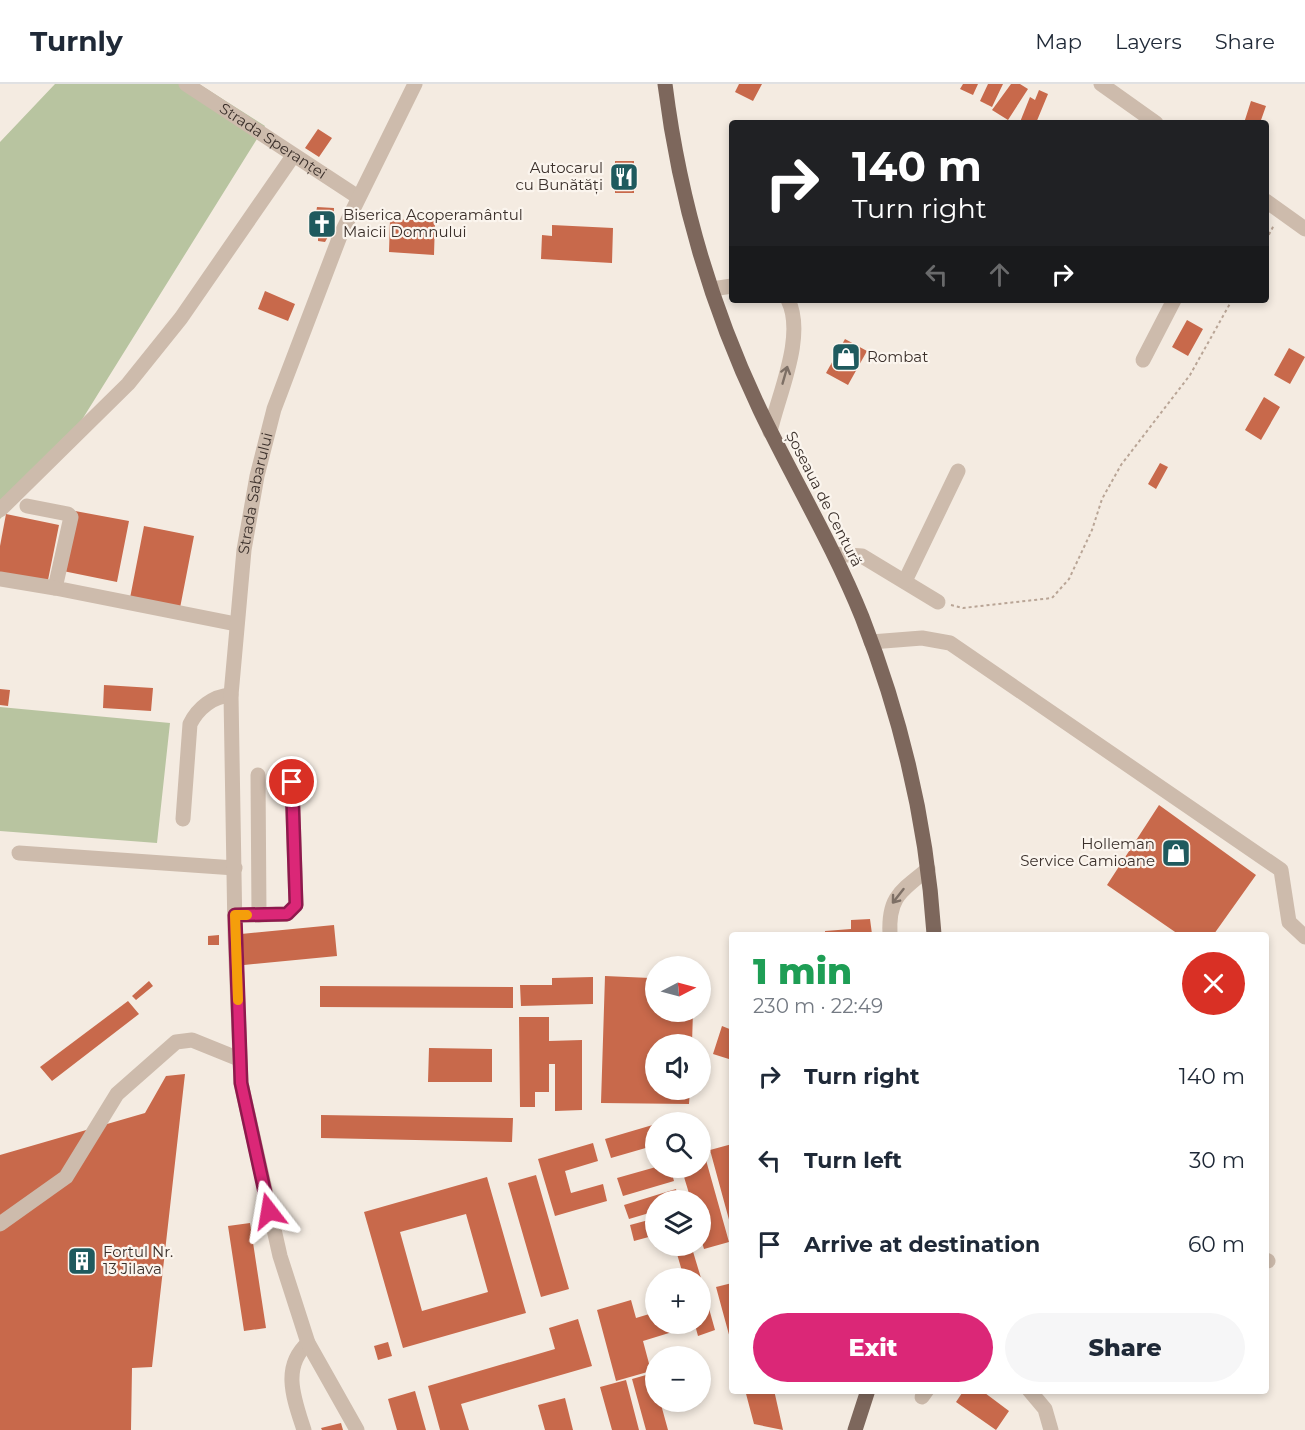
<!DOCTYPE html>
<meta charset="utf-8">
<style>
body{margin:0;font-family:Montserrat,sans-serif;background:#f6f6f7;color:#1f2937;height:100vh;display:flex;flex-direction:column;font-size:22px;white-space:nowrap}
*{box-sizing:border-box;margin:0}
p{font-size:20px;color:#747a83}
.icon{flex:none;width:33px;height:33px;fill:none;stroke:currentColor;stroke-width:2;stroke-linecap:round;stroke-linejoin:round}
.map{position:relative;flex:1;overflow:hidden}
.sheet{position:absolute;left:729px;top:848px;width:540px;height:462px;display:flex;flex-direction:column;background:#fff;border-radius:6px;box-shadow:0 3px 9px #0003}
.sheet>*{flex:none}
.top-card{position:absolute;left:729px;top:36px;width:540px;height:183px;border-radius:6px;box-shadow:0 3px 9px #0003;background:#202124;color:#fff;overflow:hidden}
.needle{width:39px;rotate:84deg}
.buttons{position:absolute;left:645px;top:872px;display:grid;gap:12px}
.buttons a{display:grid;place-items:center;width:66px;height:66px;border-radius:50%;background:#fff;box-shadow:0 3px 9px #0003;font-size:30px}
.pin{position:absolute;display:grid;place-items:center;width:51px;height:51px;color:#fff;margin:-26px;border:3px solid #fff;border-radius:50%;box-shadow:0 2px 6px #0007}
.me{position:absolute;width:66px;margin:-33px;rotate:346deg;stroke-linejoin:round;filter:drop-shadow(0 0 4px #0008)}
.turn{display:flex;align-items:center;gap:21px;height:126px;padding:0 24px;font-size:27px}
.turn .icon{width:78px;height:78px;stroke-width:2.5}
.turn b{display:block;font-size:42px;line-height:51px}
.lanes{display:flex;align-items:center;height:57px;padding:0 24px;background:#0003;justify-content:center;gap:30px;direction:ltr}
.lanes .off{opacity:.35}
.round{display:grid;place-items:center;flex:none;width:63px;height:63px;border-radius:32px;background:#f6f6f7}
.headline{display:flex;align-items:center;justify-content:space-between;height:102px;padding:0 24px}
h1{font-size:36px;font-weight:800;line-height:45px;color:#1e9e55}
.button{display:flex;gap:12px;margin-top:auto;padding:12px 24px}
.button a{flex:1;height:69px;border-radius:36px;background:#db2777;color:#fff;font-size:24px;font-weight:800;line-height:69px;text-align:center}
.button a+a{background:#f6f6f7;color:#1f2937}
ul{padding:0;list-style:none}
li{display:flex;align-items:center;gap:18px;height:84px;padding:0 24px}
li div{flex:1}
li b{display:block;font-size:22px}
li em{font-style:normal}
header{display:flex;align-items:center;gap:36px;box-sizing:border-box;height:84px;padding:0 30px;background:#fff;border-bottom:2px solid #e0e1e3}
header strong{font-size:28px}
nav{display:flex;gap:33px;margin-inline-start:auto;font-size:21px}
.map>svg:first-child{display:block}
</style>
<header>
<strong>Turnly</strong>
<nav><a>Map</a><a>Layers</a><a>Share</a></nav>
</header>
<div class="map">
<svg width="1305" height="1346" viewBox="0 0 1305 1346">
<rect width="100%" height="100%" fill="#f4ebe1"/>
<path fill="#b8c4a0" d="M55,0H199L265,42L55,379L0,435V58Z
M0,623L170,639L157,759L0,747Z"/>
<path fill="#c8694b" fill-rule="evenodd" d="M739,0H762L753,17L735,8Z
M963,0H978L973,11L960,5Z
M988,0H1003L992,23L980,17Z
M1011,0H1020L1028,5L1008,36L992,26Z
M1039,6L1048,10L1036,39L1020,38L1030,13L1035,16Z
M1251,17L1266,22L1260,39H1244Z
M318,45L332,54L319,73L305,64Z
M615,77H634V109H615Z
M317,123L334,124L333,144L325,158L318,157V151L313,147Z
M390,135L435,137L434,171L389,168Z
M552,141L613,144L612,179L541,175L542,151L552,152Z
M265,207L295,220L288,237L258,225Z
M1187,236L1203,245L1188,272L1172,263Z
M845,255L867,267L848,301L826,289Z
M1289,264L1305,273L1290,300L1274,291Z
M1264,313L1280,323L1261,356L1245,346Z
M1160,379L1168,383L1156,405L1148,400Z
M75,427L129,437L117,498L63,487Z
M6,430L59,441L47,501L0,492V462Z
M144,442L194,452L180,524L130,514Z
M104,601L153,604L151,627L103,624Z
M0,605L10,606L8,622L0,621Z
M1159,721L1256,791L1214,850H1178L1107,801Z
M870,835L872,850H825V847L851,845V836Z
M334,841L337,872L244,881L241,850Z
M219,851V861H208V852Z
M605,892L650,894L649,911H656V927H693L692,960H656V1005H690L689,1020L601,1019Z
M593,893V920L521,922L520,901H552V894Z
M149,897L153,902L136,916L132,912Z
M320,902L513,903V924L320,923Z
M128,917L139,930L52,997L40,983Z
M519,933H549V957L582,956V1026L555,1027V980H549V1008H535V1023H520Z
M722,942L732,946V976L713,970Z
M429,964L492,965V998H428Z
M185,990L152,1283L132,1284L131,1346H0V1071L145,1029L166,992Z
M321,1031L513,1034L512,1058L321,1054Z
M656,1040V1061L611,1074L605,1055Z
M593,1059L598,1077L565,1087L571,1109L603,1100L607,1117L555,1132L538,1075Z
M732,1060V1143H731L710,1066Z
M704,1069L729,1158L704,1165L700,1152V1116H691L681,1083H700V1070Z
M656,1083H670L674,1097L623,1112L617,1094Z
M536,1091L569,1205L541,1213L508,1099Z
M487,1093L526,1229L403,1264L364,1128ZM466,1130L488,1208L422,1227L400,1148Z
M676,1105L679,1116H656V1127L629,1135L624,1121Z
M656,1134V1151L634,1157L630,1141Z
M250,1139L266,1244L244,1247L228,1142Z
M682,1161H691L701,1194H684L675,1163Z
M701,1196L715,1246L698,1252L695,1241L643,1257L651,1287L616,1297L597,1226L631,1216L636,1234L656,1228V1239H700Z
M732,1199V1258H731L716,1203Z
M578,1235L592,1282L461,1320L469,1346H440L428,1302L555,1265L549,1244Z
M388,1258L392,1272L378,1276L374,1262Z
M653,1289L656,1317H660L668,1346H646L632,1295Z
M626,1296L639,1346H612L600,1303Z
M745,1306H774L783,1346L754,1340Z
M964,1306H981L1009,1327L996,1346L956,1318Z
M415,1307L426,1346H397L388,1315Z
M565,1314L573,1346H545L538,1321Z
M341,1339L343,1346H322L321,1344Z"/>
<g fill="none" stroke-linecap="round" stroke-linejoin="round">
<path stroke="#b9a596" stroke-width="2" stroke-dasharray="3 3" stroke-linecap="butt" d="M1266,156L1274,141
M951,521L963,524L1052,514L1069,495L1092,446L1102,415L1121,381L1190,291L1232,216"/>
<g stroke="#cdbbac" stroke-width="15">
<path id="s1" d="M186,0L358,113"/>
<path d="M1101,0L1156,39"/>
<path d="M1266,117L1305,145"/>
<path d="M712,205L732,202"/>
<path d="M1143,276L1174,216"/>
<path d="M770,348C778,311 806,252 788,216"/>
<path d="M27,422L68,430L71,433L55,504L236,540"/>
<path d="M0,426L128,300L181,234L293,72"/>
<path d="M834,470L862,472L938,518"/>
<path d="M0,495L55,504"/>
<path d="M905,497L958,387"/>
<path d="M871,558L922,554L950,559L1281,786L1289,838L1305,853"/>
<path d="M183,735L190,640C198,624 213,612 231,611"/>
<path d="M19,769L235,784"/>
<path d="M235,831H259L258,691"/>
<path d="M259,831L287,830L296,821L292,698"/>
<path d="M890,850C888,813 901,807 928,785"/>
<path d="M0,1140L66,1093L117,1010L176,958L192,956L239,975"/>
<path d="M1266,1176L1268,1177"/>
<path d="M1029,1306L1045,1325L1051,1346"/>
<path d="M922,1313L927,1306"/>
<path d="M304,1346C294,1315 281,1283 308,1259"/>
<path id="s2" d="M357,1346L308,1259L280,1172L241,999L235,849L231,611L244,466L257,392L274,325L340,152L415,0"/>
</g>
<path stroke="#7d675c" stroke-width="15" d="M665,0C679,112 711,223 760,326C793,395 833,461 862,533C902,635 927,742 934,850
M855,1346L868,1306"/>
</g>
<defs><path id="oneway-shaft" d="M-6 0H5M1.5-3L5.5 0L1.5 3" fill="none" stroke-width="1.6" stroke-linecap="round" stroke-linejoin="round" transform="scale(1.5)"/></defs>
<g stroke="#7d6f65">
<use href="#oneway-shaft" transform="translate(785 291) rotate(-74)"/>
<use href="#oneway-shaft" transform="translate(898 812) rotate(128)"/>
</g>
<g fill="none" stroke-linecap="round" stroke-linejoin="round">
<g stroke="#8e194d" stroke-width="15">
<path id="route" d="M269,1127L241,999L235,831L287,830L296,821L292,698"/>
</g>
<use href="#route" stroke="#db2777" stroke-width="10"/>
<path stroke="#f59e0b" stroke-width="10" d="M238,916L235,831H247"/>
</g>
<defs>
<g id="restaurant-square" transform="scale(1.5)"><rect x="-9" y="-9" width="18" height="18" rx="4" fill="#1f5a5e" stroke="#fbf5ee"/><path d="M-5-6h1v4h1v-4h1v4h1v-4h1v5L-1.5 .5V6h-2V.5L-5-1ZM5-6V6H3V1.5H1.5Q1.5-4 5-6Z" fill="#fff"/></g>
<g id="church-square" transform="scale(1.5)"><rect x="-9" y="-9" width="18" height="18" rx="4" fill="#1f5a5e" stroke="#fbf5ee"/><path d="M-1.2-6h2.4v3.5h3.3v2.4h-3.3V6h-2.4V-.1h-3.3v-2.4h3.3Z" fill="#fff"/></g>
<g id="shop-square" transform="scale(1.5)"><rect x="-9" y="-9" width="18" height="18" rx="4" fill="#1f5a5e" stroke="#fbf5ee"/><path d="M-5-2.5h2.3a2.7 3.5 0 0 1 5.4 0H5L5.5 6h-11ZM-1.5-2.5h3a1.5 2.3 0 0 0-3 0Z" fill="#fff"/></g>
<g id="building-square" transform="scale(1.5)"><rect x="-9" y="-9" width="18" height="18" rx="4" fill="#1f5a5e" stroke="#fbf5ee"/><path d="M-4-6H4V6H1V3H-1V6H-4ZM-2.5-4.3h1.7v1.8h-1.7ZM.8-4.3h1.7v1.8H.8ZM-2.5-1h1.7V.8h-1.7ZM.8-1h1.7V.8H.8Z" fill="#fff"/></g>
</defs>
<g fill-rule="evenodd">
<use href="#restaurant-square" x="624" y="93"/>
<use href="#church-square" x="322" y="140"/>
<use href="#shop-square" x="846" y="273"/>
<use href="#shop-square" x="1176" y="769"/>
<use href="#building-square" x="82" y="1177"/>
</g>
<g text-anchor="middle" stroke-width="4.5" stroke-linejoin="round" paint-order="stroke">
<g font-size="15" fill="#3b302b" stroke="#fbf5ee">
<text dy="5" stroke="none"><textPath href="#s1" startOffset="104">Strada Speranței</textPath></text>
<text dy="5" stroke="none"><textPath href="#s2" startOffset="960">Strada Sabarului</textPath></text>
<text transform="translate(824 415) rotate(63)" y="5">Șoseaua de Centură</text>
</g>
<g font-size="15" fill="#3b302b" stroke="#fbf5ee" text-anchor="start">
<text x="603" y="89" text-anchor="end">Autocarul<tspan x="603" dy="17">cu Bunătăți</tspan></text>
<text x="343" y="136">Biserica Acoperamântul<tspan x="343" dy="17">Maicii Domnului</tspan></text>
<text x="867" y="278">Rombat</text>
<text x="1155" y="765" text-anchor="end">Holleman<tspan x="1155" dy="17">Service Camioane</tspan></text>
<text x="103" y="1173">Fortul Nr.<tspan x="103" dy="17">13 Jilava</tspan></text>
</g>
</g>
</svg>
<div class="buttons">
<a><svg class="needle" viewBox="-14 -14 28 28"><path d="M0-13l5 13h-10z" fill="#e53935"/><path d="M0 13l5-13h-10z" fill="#747a83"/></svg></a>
<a><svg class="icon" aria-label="sound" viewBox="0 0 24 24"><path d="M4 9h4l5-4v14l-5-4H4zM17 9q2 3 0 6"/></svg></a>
<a><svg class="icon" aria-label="search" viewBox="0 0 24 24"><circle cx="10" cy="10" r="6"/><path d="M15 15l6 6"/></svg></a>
<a><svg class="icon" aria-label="layers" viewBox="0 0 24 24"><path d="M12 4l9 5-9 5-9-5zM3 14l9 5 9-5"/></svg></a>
<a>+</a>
<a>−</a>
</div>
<div class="pin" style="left:292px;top:698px;background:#d93025"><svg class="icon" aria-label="arrive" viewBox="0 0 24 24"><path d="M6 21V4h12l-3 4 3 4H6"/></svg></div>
<svg class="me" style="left:269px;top:1127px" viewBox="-20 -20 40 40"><path d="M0-17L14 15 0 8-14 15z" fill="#db2777" stroke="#fff" stroke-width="4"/></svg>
<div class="top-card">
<div class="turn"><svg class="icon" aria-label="right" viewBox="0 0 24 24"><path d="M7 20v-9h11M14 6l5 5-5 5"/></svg><div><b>140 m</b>Turn right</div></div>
<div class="lanes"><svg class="icon off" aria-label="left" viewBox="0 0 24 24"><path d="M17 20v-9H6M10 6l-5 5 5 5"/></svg><svg class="icon off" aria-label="ahead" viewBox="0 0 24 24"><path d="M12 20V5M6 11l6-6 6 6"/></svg><svg class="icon" aria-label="right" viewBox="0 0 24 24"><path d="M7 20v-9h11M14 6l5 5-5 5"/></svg></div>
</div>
<section class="sheet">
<div class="headline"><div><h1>1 min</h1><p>230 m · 22:49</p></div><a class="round" style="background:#d93025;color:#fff"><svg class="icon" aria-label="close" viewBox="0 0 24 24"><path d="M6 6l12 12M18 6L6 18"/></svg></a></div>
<ul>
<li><svg class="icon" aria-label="right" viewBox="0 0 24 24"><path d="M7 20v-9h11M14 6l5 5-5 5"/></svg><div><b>Turn right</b></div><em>140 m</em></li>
<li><svg class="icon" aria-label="left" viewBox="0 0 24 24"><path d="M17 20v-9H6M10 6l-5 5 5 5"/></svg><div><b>Turn left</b></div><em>30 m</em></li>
<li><svg class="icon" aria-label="arrive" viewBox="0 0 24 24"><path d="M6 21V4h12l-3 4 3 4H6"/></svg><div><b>Arrive at destination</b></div><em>60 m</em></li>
</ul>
<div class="button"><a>Exit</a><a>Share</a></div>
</section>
</div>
